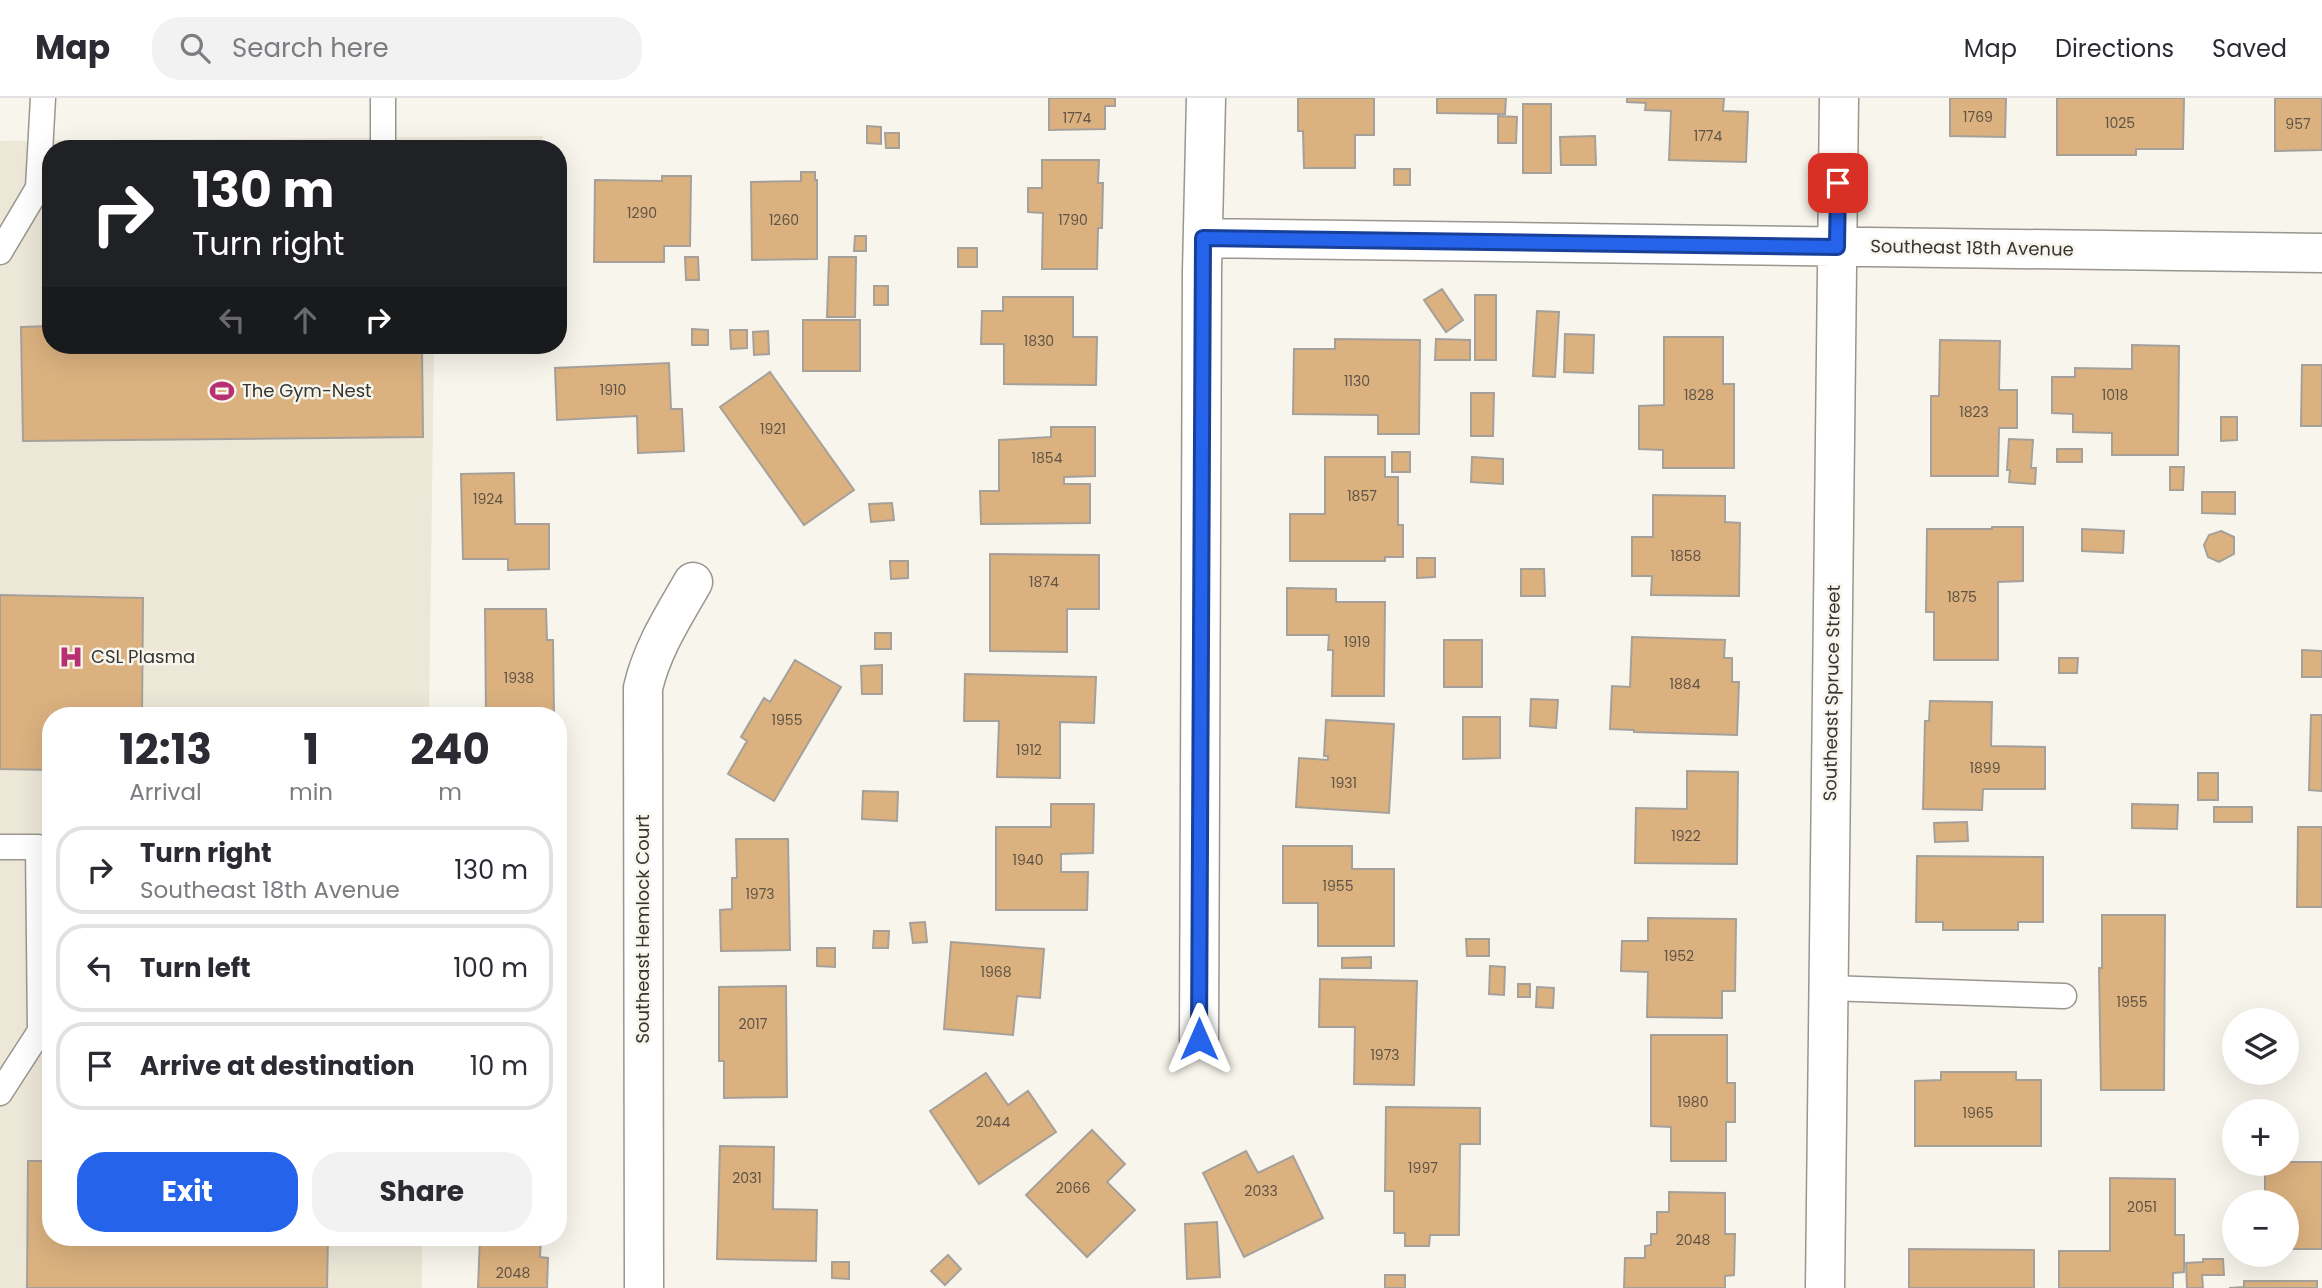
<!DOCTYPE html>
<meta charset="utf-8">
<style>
body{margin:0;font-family:Poppins,sans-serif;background:#f2f2f3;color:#2b2b33;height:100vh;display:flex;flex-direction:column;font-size:26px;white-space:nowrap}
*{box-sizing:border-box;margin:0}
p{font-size:23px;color:#7c7c81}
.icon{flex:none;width:38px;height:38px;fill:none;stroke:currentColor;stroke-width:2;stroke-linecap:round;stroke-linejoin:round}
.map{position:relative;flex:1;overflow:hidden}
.sheet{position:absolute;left:42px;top:609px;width:525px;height:539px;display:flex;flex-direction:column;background:#fff;border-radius:28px;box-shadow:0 7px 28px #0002}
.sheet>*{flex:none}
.guide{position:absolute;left:42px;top:42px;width:525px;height:214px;border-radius:28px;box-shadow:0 7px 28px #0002;background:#202124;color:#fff;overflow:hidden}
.buttons{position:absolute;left:2222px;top:910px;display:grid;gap:14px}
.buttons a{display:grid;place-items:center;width:77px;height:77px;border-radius:50%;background:#fff;box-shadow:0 7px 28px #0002;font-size:35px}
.pin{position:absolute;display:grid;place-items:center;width:60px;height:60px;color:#fff;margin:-30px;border-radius:14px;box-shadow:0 4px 10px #0006}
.me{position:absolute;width:77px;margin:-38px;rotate:0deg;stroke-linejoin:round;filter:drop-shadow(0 0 5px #0008)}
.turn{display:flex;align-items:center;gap:24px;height:147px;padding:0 35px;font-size:32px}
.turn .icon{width:91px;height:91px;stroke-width:2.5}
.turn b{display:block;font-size:49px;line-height:60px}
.lanes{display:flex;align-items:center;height:66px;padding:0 35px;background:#0003;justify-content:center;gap:35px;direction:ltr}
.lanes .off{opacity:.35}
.eta{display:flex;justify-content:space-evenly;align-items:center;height:119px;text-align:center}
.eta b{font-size:42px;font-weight:700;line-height:49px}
.primary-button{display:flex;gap:14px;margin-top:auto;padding:14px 35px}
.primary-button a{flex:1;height:80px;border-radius:28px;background:#2563eb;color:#fff;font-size:28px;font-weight:700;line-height:80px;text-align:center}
.primary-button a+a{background:#f2f2f3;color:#2b2b33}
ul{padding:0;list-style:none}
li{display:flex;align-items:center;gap:21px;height:88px;margin:0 14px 10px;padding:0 21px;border:4px solid #e1e1e2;border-radius:28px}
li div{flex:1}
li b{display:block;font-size:26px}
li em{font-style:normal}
header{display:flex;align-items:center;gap:42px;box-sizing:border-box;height:98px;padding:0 35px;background:#fff;border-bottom:2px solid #e1e1e2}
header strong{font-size:33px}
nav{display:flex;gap:38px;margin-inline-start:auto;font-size:24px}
.search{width:490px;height:63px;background:#f2f2f3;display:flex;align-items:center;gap:18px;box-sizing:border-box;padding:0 24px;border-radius:28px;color:#7c7c81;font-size:26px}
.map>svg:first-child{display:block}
</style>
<header>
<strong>Map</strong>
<div class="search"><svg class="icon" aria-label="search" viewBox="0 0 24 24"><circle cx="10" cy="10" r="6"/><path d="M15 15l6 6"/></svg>Search here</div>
<nav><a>Map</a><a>Directions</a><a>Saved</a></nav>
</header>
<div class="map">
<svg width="2322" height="1190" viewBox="0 0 2322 1190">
<rect width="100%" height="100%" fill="#f8f5ec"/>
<path fill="#ede7d8" d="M543,38L542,51H51V247H434L429,618H51V1139H422V1190H0V43Z"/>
<path fill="#dbb17f" stroke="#a6a09a" stroke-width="2" d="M1049,0H1115V8H1105V31L1049,32Z
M1298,0H1374V37H1355V70H1304L1303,33H1298Z
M1437,0H1506L1505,16L1437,15Z
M1627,0H1724L1723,13L1748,14L1746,64L1669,62L1671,13L1645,12L1646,5L1627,4Z
M1950,0H2006L2005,39L1950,38Z
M2057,0H2184L2183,51H2136V57H2057Z
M2275,0H2322V52L2275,53Z
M1523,6H1551V75H1523Z
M1498,18L1517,19L1516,45H1498Z
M867,28L881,29V46L867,45Z
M885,35H899V50H886Z
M1595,38L1596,67H1561L1560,39Z
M1042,62H1099L1098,85H1103L1102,130H1098L1097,171H1042L1043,115L1028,114V90H1042Z
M1394,71H1410V87H1394Z
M801,74H815V82H817V161L752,162L751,84L801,83Z
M662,78H691L690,148H664V164H594L595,82L662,83Z
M855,138H866V153H854Z
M958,150H977V169H958Z
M685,159H698L699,182H686Z
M829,159H856L855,219H827Z
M874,188H888V207H874Z
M1442,191L1463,222L1446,234L1424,202Z
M1475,197H1496V262H1475Z
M1003,199H1073V239H1097L1096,287L1004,286V246H981L982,213H1003Z
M1537,213L1559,214L1555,279L1533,278Z
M803,222H860V273H803Z
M51,228V247H422L423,339L23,343L21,229Z
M692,231L708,232V247H692Z
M730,232H747V250L731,251Z
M768,233L769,256L754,257L753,234Z
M1565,236L1594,237L1593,275L1564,274Z
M1664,239H1723V286H1734V370H1663V352L1639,351V308L1664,307Z
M1335,241L1420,242L1419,336H1378V317L1293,316L1294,251H1335Z
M1436,241L1470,242V262H1435Z
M1940,242L2000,243L1999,292H2017V330H1999L1998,378H1931V298H1939Z
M2132,247L2179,248L2178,357H2112V335L2073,334V316L2052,315V279H2075V270L2132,271Z
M669,265L671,311H682L684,353L638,355L637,318L557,322L555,270Z
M2302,267H2322V328H2301Z
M770,274L854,392L804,427L720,309Z
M1471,295H1494L1493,338H1471Z
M2221,319H2237V342L2221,343Z
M1051,329H1095V378L1064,379V386H1090V425L981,426L980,393H999V342L1051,339Z
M2009,341L2033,342L2031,370H2036L2035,386L2009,384L2010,372H2007Z
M2057,351H2082V364H2057Z
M1392,354H1410V374H1392Z
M1325,359H1385V379H1398V427H1403V459H1385V463H1290V416H1325Z
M1472,359L1503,361V386L1471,384Z
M2170,369H2184L2183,392H2170Z
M514,375L515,426H549V471L508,472V461H463L461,376Z
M2202,394H2235V416L2202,415Z
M1653,397L1725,398V424L1740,425L1739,498L1651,497L1652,478H1632V439H1653Z
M892,405L894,422L871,424L869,406Z
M1992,429H2023V483L1998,484V562H1934V514H1926L1927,431H1992Z
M2082,431L2124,433L2123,455L2082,453Z
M2221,433L2234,439V456L2219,464L2208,459L2204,447L2209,437Z
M990,456L1099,457V511H1067V554L990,553Z
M1417,460H1435V479L1417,480Z
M890,463H908V480L891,481Z
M1521,471H1544L1545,498H1521Z
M1287,490L1336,491V504H1385L1384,598H1332L1333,552H1328L1329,537H1287Z
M0,497L143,500L142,618H51V672L0,671Z
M485,511H546L547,542H553L554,618H486Z
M875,535H891V551H875Z
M1632,539L1725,542L1724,560H1732V584H1739L1737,637L1634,634V632L1610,631L1612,588L1630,589Z
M1444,542H1482V589H1444Z
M2302,552L2322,553V579H2302Z
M2059,560H2078L2077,575H2059Z
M795,562L841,589L774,703L728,676L747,643L741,639L764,600L770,604Z
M882,567V596H862L861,568Z
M965,576L1096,579L1094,625L1060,624V680L997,679L999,623H964Z
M1531,601L1558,602L1556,630L1530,628Z
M1930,603L1992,604L1991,648L2045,649V691H1983L1982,712L1923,711L1925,623H1929Z
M2311,617H2322V693L2309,692Z
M1463,619H1500V660L1463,661Z
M1326,622L1394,626L1389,715L1296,709L1299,660L1328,662V658H1324Z
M1687,673L1738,674L1737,766L1635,765L1636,710L1687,711Z
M2198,675H2218V702H2198Z
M863,693L898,694L897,723L862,721Z
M1051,706H1094L1093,755L1061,756V774H1088L1087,812H996V729H1051Z
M2132,706L2178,707L2177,731L2132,730Z
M2214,709H2252V724H2214Z
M1967,724L1968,743L1935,744L1934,725Z
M2298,729H2322V809H2297Z
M736,741H788L790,852L721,853L720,812L732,811V780H737Z
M1283,748H1352V771H1394V848H1318V805H1283Z
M1917,758L2043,759V824H2018V832H1943V824H1916Z
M2102,817H2165L2164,992H2101L2099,870H2102Z
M1648,820L1736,821L1735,893H1722V920L1647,919L1648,874L1621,873L1622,843H1648Z
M925,824L927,844L913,845L910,825Z
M874,833H889L888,850H873Z
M1466,841H1489V858H1467Z
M951,844L1044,851L1040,900L1017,898L1013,937L944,931Z
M817,850H835V869L817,868Z
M1371,859V870H1342V860Z
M1490,868L1505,869L1504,897L1489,896Z
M1320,881L1417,883L1414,987L1354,986L1355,929H1319Z
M1518,886H1530V899H1518Z
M786,888L787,999L724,1000V963H719V889Z
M1537,889L1554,890L1553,910L1536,909Z
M1651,937H1727V985H1735V1024H1726V1063H1671V1029L1651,1028Z
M1941,974H2016V982H2041V1048H1915V983L1941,982Z
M986,975L1008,1007L1028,993L1056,1034L979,1086L930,1013Z
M1386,1009L1480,1010V1046H1460L1459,1137H1430L1429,1148H1405V1135H1394V1093H1385Z
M1092,1032L1125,1066L1107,1084L1135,1112L1087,1159L1026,1097Z
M720,1048L774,1049L773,1111L817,1112L816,1163L717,1161Z
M1246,1053L1258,1075L1293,1058L1323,1120L1244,1159L1203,1075Z
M28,1063H51V1139H328L327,1190H27Z
M2287,1064H2322V1151H2287V1104H2265V1066Z
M2110,1080L2175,1081V1137H2184V1174L2173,1175V1190H2059V1153H2110Z
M1669,1094L1725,1095V1136H1735L1734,1177L1725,1178V1190H1624L1625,1160H1645V1148L1651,1147V1136H1657V1114H1669Z
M1217,1124L1220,1179L1187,1181L1185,1126Z
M480,1139H541L540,1159L548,1160L547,1190H478Z
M1909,1151L2034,1152V1190H1909Z
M948,1157L961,1171L945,1187L931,1173Z
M2203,1161H2223L2224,1177H2202L2203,1190H2187L2186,1165L2203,1164Z
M832,1164H849V1181L832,1180Z
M1385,1177H1405V1190H1385Z
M2244,1183H2317V1190H2229L2244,1189Z"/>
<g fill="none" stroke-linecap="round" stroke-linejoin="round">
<g stroke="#99968f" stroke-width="27">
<path id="service" d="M383,0V51
M0,154L38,90L43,0
M0,749H38L40,933L0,995
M1828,890L2064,898"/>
</g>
<g stroke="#99968f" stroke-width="41">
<path id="minor" d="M1203,140L2322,155
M1199,941L1202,173L1206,0
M644,1190L643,590C652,551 673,519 693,484
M1825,1190L1839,0"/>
</g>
<use href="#service" stroke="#fff" stroke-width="24"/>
<use href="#minor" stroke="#fff" stroke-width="38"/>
</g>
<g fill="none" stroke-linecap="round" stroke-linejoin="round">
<g stroke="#184099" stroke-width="18">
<path id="route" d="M1199,941L1203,140L1837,149L1838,85"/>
</g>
<use href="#route" stroke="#2563eb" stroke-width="12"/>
</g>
<defs>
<g id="stadium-bare" transform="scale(1.89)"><path d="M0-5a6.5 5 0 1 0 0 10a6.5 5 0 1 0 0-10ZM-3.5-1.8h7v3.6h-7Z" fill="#b73071" stroke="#f8f5ec" stroke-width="2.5" paint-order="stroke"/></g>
<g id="hospital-bare" transform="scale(1.89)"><path d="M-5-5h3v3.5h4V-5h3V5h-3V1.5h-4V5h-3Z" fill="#b73071" stroke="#f8f5ec" stroke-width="2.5" paint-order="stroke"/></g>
</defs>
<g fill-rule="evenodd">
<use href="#stadium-bare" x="222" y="293"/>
<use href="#hospital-bare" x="71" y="559"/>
</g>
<g text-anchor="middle" stroke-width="5" stroke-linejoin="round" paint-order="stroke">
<g font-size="14" fill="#5f5445">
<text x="1978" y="24">1769</text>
<text x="1077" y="25">1774</text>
<text x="2120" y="30">1025</text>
<text x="2298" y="31">957</text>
<text x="1708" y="43">1774</text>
<text x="642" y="120">1290</text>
<text x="784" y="127">1260</text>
<text x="1073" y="127">1790</text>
<text x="1039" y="248">1830</text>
<text x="1357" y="288">1130</text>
<text x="613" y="297">1910</text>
<text x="1699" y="302">1828</text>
<text x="2115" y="302">1018</text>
<text x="1974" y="319">1823</text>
<text x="773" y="336">1921</text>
<text x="1047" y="365">1854</text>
<text x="1362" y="403">1857</text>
<text x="488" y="406">1924</text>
<text x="1686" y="463">1858</text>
<text x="1044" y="489">1874</text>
<text x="1962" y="504">1875</text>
<text x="1357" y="549">1919</text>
<text x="519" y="585">1938</text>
<text x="1685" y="591">1884</text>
<text x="787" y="627">1955</text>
<text x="1029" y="657">1912</text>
<text x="1985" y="675">1899</text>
<text x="1344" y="690">1931</text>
<text x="1686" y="743">1922</text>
<text x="1028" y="767">1940</text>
<text x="1338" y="793">1955</text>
<text x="760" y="801">1973</text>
<text x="1679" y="863">1952</text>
<text x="996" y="879">1968</text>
<text x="2132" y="909">1955</text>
<text x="753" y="931">2017</text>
<text x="1385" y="962">1973</text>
<text x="1693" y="1009">1980</text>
<text x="1978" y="1020">1965</text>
<text x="993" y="1029">2044</text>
<text x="1423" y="1075">1997</text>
<text x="747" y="1085">2031</text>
<text x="1073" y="1095">2066</text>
<text x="1261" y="1098">2033</text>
<text x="2142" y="1114">2051</text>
<text x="1693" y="1147">2048</text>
<text x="513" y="1180">2048</text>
</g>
<g font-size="18" fill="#363532" stroke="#f8f5ec">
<text transform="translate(1972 150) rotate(1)" y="6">Southeast 18th Avenue</text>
<text transform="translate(1832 595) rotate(-89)" y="6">Southeast Spruce Street</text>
<text transform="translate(643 831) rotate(-90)" y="6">Southeast Hemlock Court</text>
</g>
<g font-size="18" fill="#363532" stroke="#f8f5ec" text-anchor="start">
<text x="242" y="299">The Gym-Nest</text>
<text x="91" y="565">CSL Plasma</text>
</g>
</g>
</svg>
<div class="buttons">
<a><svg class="icon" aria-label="layers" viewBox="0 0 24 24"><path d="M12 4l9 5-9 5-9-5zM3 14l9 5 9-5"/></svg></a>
<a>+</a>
<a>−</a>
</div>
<div class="pin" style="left:1838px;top:85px;background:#d93025"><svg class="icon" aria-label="arrive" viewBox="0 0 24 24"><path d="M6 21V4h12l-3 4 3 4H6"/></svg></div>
<svg class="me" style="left:1199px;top:941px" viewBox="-20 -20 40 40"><path d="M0-17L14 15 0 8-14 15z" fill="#2563eb" stroke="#fff" stroke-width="4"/></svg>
<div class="guide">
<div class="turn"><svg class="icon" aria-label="right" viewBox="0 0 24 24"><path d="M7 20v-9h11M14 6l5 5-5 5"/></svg><div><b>130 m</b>Turn right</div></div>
<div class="lanes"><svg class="icon off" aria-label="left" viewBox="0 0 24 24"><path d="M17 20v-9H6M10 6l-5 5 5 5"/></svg><svg class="icon off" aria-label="ahead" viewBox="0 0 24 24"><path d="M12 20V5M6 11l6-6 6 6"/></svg><svg class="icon" aria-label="right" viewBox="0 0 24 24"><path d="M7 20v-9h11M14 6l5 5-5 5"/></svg></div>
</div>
<section class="sheet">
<div class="eta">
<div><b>12:13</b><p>Arrival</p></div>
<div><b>1</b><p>min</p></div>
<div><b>240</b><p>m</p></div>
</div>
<ul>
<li><svg class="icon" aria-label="right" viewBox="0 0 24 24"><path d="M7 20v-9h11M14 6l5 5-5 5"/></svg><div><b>Turn right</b><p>Southeast 18th Avenue</p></div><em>130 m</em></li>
<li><svg class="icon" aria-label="left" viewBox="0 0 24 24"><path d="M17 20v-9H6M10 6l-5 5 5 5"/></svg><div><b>Turn left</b></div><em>100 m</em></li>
<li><svg class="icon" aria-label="arrive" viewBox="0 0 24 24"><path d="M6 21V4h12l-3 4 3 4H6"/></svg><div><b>Arrive at destination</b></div><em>10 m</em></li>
</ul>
<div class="primary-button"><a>Exit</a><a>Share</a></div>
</section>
</div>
